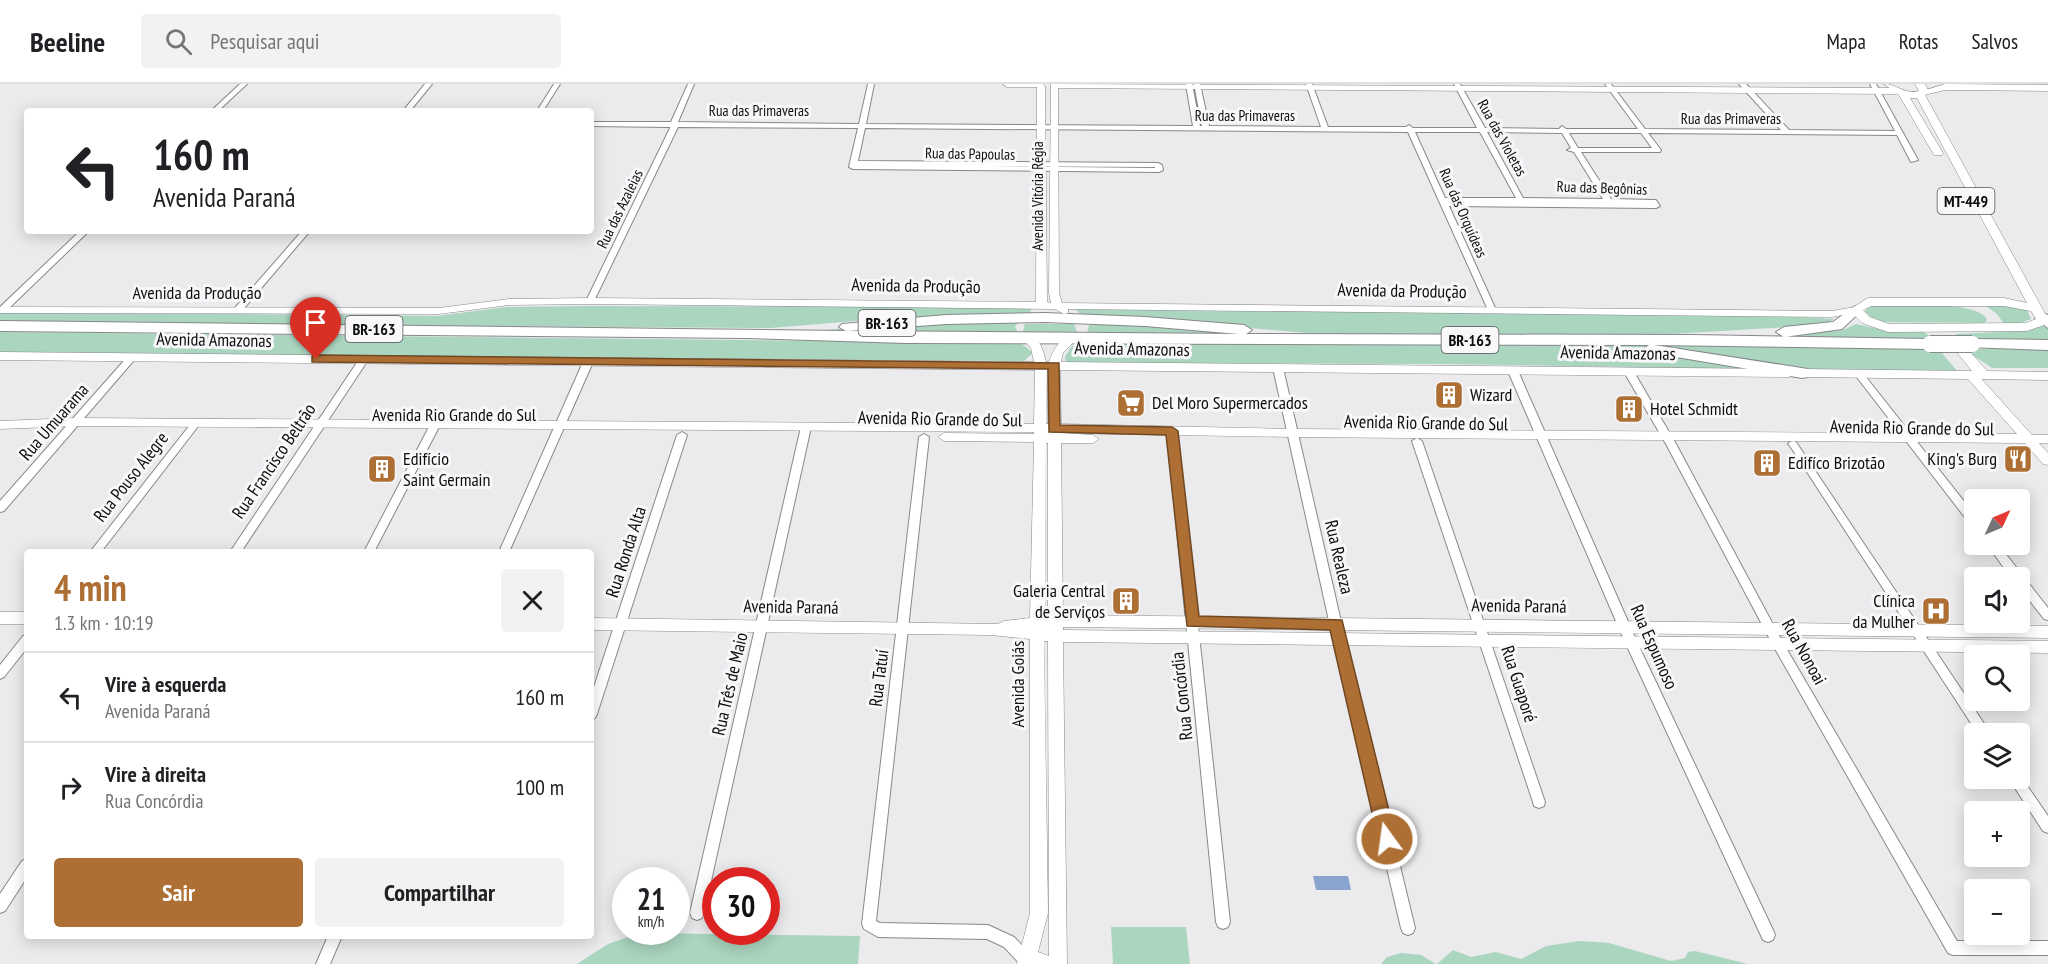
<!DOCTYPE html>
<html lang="pt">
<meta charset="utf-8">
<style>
body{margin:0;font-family:"PT Sans Narrow",sans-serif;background:#f2f2f2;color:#202124;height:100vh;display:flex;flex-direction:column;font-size:22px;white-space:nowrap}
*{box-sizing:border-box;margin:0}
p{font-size:20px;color:#757577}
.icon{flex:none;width:33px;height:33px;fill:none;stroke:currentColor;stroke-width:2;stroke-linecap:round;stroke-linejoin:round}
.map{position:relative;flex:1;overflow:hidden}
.details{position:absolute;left:24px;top:465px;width:570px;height:390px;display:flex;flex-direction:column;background:#fff;border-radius:6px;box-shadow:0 3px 15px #0003}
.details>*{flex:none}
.hud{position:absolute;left:24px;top:24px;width:570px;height:126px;border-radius:6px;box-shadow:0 3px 15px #0003;background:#fff;color:#202124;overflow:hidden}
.needle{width:39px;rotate:46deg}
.fabs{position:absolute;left:1964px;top:405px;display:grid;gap:12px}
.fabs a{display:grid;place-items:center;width:66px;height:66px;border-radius:6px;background:#fff;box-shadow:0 3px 15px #0003;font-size:30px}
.speed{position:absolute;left:612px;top:783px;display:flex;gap:12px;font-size:30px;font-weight:700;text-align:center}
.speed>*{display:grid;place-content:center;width:78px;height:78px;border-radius:50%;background:#fff;box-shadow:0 3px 15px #0003;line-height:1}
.speed small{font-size:15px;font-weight:400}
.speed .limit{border:9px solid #d22;background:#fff;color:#111}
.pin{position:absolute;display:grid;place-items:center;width:51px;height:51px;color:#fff;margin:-62px -26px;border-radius:50% 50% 50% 0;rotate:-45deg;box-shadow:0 0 6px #0007}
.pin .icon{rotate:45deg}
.me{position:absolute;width:66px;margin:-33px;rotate:346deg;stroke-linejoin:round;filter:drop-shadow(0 0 4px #0008)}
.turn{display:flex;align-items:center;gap:21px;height:126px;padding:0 30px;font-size:27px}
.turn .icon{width:78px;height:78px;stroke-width:2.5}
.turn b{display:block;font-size:42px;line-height:51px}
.round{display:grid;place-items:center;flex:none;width:63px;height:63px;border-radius:6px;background:#f2f2f2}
.overview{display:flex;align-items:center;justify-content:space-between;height:102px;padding:0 30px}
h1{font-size:36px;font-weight:800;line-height:45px;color:#ad6f34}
.cta{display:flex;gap:12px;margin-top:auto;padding:12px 30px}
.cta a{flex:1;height:69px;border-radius:6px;background:#ad6f34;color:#fff;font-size:24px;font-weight:800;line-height:69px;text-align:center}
.cta a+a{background:#f2f2f2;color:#202124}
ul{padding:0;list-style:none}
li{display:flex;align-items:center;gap:18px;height:90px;padding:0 30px;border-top:2px solid #e0e0e0}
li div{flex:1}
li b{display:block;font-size:22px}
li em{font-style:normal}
header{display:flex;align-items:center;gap:36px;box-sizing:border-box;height:84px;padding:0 30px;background:#fff;border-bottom:2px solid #e0e0e0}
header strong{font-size:28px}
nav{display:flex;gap:33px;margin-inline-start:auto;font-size:21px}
.search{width:420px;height:54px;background:#f2f2f2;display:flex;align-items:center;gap:15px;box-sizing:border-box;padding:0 21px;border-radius:6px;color:#757577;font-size:22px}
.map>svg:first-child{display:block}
</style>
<header>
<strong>Beeline</strong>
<div class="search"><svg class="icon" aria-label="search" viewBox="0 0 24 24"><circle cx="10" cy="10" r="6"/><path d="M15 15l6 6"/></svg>Pesquisar aqui</div>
<nav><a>Mapa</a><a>Rotas</a><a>Salvos</a></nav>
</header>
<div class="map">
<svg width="2048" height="880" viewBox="0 0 2048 880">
<rect width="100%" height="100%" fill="#ebeaed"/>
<path fill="#aad5bf" d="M2007,221L2027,226L2031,235L2018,240H2004L1997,230L1986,222Z
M591,222L1032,223L1030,229L890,234L771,244L0,239V228L437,232L506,223Z
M1872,222C1894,222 1980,215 1987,236L1984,239L1880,238L1865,230L1866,223Z
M1075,225L1788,232L1834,235L1824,241L1637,252L1318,250L1194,239L1084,233Z
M1019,237L1015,243L1019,250L810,248L862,242Z
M1025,240H1074L1077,248L1072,250L1029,251L1023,247Z
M1119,240L1200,244L1288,253L1087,249L1089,241Z
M1856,240L1883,246L1922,247L1933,254L1713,257L1843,246Z
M2045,241L2048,242V256L1958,254L1956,250L2021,247Z
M0,248L1021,259L1033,269L1024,277L0,269Z
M1084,258L1502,259L1931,264L1941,268L1958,288L1441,280L1066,279L1065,273L1071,263Z
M1974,265H2048V284H1992L1971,270Z
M1111,843H1186L1190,880H1113Z
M640,849L860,852L858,880H577L608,860Z
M1580,857L1609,859L1671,877L1685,874L1688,868L1695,867L1748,880H1437L1453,866L1471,873L1496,868L1521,875L1546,862Z
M1401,869L1421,871L1436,880H1381L1387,873Z"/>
<path fill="#89a4cf" d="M1313,792H1348L1351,806H1316Z"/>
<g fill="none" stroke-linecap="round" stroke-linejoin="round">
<g stroke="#88878a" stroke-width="2">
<path id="street" d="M240,0H247L218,27H211Z
M425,0H432L410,27H403Z
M554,0H560L543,27H537Z
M688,0H694L678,38L859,40L868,0H874L866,40L1193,42L1186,0H1192L1200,42H1202L1194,0H1200L1209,42L1321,43L1306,0H1312L1328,43H1406L1409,41L1413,44H1477L1454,0H1460L1485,44L1559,45L1562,42L1566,45H1638L1605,0H1611L1645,45L1781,46L1739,0H1746L1789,46L1895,47L1870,0H1876L1918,76L1911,78L1897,51L1648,49L1661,66L1660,68H1581L1611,115L1653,116H1656L1660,122L1656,124L1449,122L1496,226L1492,229L1488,226L1408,48L865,44L858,77L1158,79L1162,81L1163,86L1159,88L853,85L849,83L858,44L678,43L594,217L593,219H587L586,217L670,44V43L591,42V38H671ZM1415,48H1480L1516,114H1445ZM1487,48L1562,49L1571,64L1567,66L1574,68L1603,115L1523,114ZM1569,49H1641L1652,64H1578ZM981,82L1155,83V84Z
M80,147H89L5,228H0V223Z
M302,147H310L240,229H234V225Z
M132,270L137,273L135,275L4,427L0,428V417L129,271Z
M363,273L368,276L241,468H230L360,274Z
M588,275L593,278L509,468H499L583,278Z
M1278,281L1283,284L1345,555L1415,844L1413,849L1408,851L1403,849L1401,844L1333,555L1273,284Z
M1513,284L1518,287L1637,558L1773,846L1775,851L1773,856L1768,858L1763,856L1625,558L1508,287Z
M1629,285L1634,288L1676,360L1782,557L1957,857H2048V871H1953L1948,869L1774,563L1666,360L1624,288Z
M1859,287L1862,288L1974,430V441L1970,440L1856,292L1854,290Z
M196,336L199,337L201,339L199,341L101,468H90L193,337Z
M435,338L440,341L374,468H364L430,341Z
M806,340L811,343L704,829L702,834L697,836L692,834L690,829L801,343Z
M1172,344L1177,347L1230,838L1228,843L1223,845L1218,843L1216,838L1167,347Z
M682,348L687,351L597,630L595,634L591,635V612L677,351Z
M924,350L929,353L876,837L880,839L988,841L1014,853L1032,872L1034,877L1033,880H1020L1004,863L987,855L878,853L864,845L862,840L919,353Z
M1417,354L1422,357L1545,718L1544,722L1539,724L1534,722L1533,718L1412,357Z
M1793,357L1796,358L1991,650H1978L1790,362L1788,360L1790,358Z
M1987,460H1998L2048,524V536L2044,535L2019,503V494H2011Z
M27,550V564L4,593L0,595V581L23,552Z
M2019,690L2048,732V749L2043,747L2011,698L2009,694H2019Z
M27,775V793L5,827L0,829V810L22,777Z
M328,852H342L330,880H316Z"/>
</g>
<g stroke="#88878a" stroke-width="1">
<path id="secondary" d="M1003,0H1043L1045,2L1047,218L1051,219L1049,209L1051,0L1896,4L1900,7L1896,10L1058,4L1059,209L1062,219L1832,227L1855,223L1861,226L1859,228L1832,233L1068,225V229L1064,230L1055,225L590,220L509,221L439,230L0,229V223L439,224L509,215L590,214L1036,218L1037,3H1007Z
M1945,0L2048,1V7L1945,6L1924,11L1920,8Z
M1027,249C1040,254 1043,265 1046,278H1049C1053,266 1060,254 1072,249L1078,253L1063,269L1061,278L1789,285L1795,289L1789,293L1060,286L1061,340L1292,345L2017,350L1968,295L1966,292L1972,288L1976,289L2032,351H2048V359H2039L2048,369V381L2043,380L2025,359L1292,353L1061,349L1093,351L1099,355L1093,359H1061L1063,531L2048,542V554L1063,543V546L2048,557V569L1063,558L1067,880H1017L1030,829V555L991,551L591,546V534L998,540L1004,537L1030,534L1034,358L944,357L938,353L944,349L1034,350V348L76,342L0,345V337L76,334L1034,340L1035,286L0,276V268L1034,278L1031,264L1021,253ZM1047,286H1048V340H1046ZM1046,359H1048V532L1045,533ZM1044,557H1048L1049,872L1038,868L1048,829Z
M0,528H27V540H0Z"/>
</g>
<g stroke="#88878a" stroke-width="1">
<path id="primary" d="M1884,0C1897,0 1905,11 1919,7L1915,0H1925L1929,8L1925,11L2048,235L2047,240L2027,247L1888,248L1862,239L1849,226L1868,214H2004L2027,219L1917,14H1910L1943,69L1942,71H1934L1899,11ZM1871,222H2004L2031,227L2036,235L2026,239L1889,240L1870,233L1863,226Z
M1960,261L1965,262L1987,287L2048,288V296L1802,293L1795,289L1802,285L1972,287L1954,265Z"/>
</g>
<g stroke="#88878a" stroke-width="2">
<path id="highway" d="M1855,222L1862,226L1842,245L1784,253L1776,248L1784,243L1833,238Z
M1045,229L1145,233L1244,241L1252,246L1246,250L1692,251L1930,255L1938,260L1930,265L1654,261L1808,285L1810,289L1808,293L1802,294L1646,268L1643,265L1649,261L906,259L747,254L0,247V237L846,247L839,243L842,240L946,231ZM1045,238L1145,242L1239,250L848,247L946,240Z
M2042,229L2048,231V244L2035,234Z
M1972,255L2048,256V266L1967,263L1964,260Z"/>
</g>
<use href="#street" fill="#fff" fill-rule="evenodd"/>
<use href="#secondary" fill="#fff" fill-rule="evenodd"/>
<use href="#primary" fill="#fff" fill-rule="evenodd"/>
<use href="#highway" fill="#fff" fill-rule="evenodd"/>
<g stroke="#88878a" stroke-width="18" stroke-linecap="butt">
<path id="highway-bridge" d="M1930,260H1972"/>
</g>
<use href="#highway-bridge" stroke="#fff" stroke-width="16"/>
</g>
<path fill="#ad6f34" stroke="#704822" stroke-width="1.5" d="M316,271L1059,279L1060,341L1172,343L1178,347L1199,532L1342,536L1396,755L1393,761L1387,763L1381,761L1378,755L1330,546L1187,542L1166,351L1049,348L1048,285L312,278V272Z"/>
<defs>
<g id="building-square" transform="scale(1.5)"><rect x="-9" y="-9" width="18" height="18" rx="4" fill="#ad6f34" stroke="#f8f7fa"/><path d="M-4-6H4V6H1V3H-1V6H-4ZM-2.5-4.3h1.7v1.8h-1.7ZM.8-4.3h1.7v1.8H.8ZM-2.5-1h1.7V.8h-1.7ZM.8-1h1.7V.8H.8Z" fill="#fff"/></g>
<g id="supermarket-square" transform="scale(1.5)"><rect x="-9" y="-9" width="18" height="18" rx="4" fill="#ad6f34" stroke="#f8f7fa"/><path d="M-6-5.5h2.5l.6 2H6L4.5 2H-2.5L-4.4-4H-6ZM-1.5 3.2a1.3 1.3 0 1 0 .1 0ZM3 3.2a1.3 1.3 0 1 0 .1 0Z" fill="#fff"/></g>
<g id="restaurant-square" transform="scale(1.5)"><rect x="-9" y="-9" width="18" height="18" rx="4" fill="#ad6f34" stroke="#f8f7fa"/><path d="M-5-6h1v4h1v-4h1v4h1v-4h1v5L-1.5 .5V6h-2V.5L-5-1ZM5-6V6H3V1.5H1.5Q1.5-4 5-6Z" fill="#fff"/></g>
<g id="hospital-square" transform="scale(1.5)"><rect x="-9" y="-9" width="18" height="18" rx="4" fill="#ad6f34" stroke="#f8f7fa"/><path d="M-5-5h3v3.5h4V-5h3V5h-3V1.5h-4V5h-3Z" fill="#fff"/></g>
</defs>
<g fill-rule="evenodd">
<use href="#building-square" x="1449" y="311"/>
<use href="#supermarket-square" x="1131" y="319"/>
<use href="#building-square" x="1629" y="325"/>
<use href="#restaurant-square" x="2018" y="375"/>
<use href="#building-square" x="1767" y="379"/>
<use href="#building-square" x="382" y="385"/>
<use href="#building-square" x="1126" y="517"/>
<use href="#hospital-square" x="1936" y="527"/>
</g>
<g text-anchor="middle" stroke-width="6" stroke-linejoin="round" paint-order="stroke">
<g font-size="15" fill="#0d0d0e" stroke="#f8f7fa">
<text x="759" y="32">Rua das Primaveras</text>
<text x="1245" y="37">Rua das Primaveras</text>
<text x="1731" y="40">Rua das Primaveras</text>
<text transform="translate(1502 54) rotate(61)" y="5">Rua das Violetas</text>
<text transform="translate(970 70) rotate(1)" y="5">Rua das Papoulas</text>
<text transform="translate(1602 104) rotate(2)" y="5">Rua das Begônias</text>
<text transform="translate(1038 112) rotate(-90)" y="5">Avenida Vitória Régia</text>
<text transform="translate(620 125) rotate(-64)" y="5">Rua das Azaleias</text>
<text transform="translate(1463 129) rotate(66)" y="5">Rua das Orquídeas</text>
</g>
<g fill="#f8f7fa" stroke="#545355" stroke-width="1.5">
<rect x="1937.5" y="104" width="57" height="26" rx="4.5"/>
<rect x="858.5" y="226" width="57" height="26" rx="4.5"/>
<rect x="345.5" y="232" width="57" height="26" rx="4.5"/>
<rect x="1441.5" y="243" width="57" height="26" rx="4.5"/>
</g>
<g font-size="16" font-weight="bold" fill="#0d0d0e">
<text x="1966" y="123">MT-449</text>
<text x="887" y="245">BR-163</text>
<text x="374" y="251">BR-163</text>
<text x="1470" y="262">BR-163</text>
</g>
<g font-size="18" fill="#0d0d0e" stroke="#f8f7fa">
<text transform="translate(916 202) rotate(1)" y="6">Avenida da Produção</text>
<text transform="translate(1402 207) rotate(1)" y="6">Avenida da Produção</text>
<text x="197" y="215">Avenida da Produção</text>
<text transform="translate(214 256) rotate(1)" y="6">Avenida Amazonas</text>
<text transform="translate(1132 265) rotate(1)" y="6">Avenida Amazonas</text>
<text transform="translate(1618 269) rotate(1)" y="6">Avenida Amazonas</text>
<text x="454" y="337">Avenida Rio Grande do Sul</text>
<text transform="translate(940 335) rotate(1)" y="6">Avenida Rio Grande do Sul</text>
<text transform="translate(54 338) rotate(-49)" y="6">Rua Umuarama</text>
<text transform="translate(1426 339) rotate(1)" y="6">Avenida Rio Grande do Sul</text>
<text transform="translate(1912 344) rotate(1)" y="6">Avenida Rio Grande do Sul</text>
<text transform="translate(274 377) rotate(-56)" y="6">Rua Francisco Beltrão</text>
<text transform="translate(131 393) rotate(-52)" y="6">Rua Pouso Alegre</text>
<text transform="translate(626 468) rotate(-72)" y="6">Rua Ronda Alta</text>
<text transform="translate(1339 473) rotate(77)" y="6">Rua Realeza</text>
<text transform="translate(1519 522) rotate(1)" y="6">Avenida Paraná</text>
<text transform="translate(791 523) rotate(1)" y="6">Avenida Paraná</text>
<text transform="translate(1654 563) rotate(66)" y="6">Rua Espumoso</text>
<text transform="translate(1804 568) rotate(61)" y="6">Rua Nonoai</text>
<text transform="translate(879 594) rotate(-83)" y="6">Rua Tatuí</text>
<text transform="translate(730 600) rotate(-77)" y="6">Rua Três de Maio</text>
<text transform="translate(1018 600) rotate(-90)" y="6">Avenida Goiás</text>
<text transform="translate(1519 600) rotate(72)" y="6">Rua Guaporé</text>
<text transform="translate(1182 612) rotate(-96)" y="6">Rua Concórdia</text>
</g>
<g font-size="18" fill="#0d0d0e" stroke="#f8f7fa" text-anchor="start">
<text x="1470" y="317">Wizard</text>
<text x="1152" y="325">Del Moro Supermercados</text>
<text x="1650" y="331">Hotel Schmidt</text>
<text x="403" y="381">Edifício<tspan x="403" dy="21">Saint Germain</tspan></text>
<text x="1997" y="381" text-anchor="end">King's Burg</text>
<text x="1788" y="385">Edifíco Brizotão</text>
<text x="1105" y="513" text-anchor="end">Galeria Central<tspan x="1105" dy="21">de Serviços</tspan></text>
<text x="1915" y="523" text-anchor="end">Clínica<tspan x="1915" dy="21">da Mulher</tspan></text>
</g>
</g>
</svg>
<div class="fabs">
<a><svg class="needle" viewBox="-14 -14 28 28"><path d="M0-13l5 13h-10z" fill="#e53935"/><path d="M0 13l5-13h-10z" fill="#757577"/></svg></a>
<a><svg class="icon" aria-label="sound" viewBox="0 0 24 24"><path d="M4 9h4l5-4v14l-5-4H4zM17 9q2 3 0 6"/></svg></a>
<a><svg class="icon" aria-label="search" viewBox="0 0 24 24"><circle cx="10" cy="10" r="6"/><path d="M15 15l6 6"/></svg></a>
<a><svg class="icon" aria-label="layers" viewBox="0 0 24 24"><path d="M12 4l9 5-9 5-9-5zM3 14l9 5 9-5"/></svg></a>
<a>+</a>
<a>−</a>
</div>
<div class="speed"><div>21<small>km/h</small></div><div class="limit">30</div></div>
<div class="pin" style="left:316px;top:275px;background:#d93025"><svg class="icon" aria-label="arrive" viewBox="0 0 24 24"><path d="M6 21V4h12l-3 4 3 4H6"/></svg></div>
<svg class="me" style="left:1387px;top:755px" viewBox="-20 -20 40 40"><circle r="17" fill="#ad6f34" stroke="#fff" stroke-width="3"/><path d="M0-11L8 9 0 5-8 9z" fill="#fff"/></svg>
<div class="hud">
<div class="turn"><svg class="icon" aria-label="left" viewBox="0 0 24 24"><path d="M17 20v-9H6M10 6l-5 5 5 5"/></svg><div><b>160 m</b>Avenida Paraná</div></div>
</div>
<section class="details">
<div class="overview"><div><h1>4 min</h1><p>1.3 km · 10:19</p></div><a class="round"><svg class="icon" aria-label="close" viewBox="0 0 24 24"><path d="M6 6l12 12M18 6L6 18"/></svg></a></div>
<ul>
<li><svg class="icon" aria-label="left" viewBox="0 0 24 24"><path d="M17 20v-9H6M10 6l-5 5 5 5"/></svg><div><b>Vire à esquerda</b><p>Avenida Paraná</p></div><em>160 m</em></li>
<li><svg class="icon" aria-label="right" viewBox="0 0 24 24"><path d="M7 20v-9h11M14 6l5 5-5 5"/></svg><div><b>Vire à direita</b><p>Rua Concórdia</p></div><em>100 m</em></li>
</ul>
<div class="cta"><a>Sair</a><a>Compartilhar</a></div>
</section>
</div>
